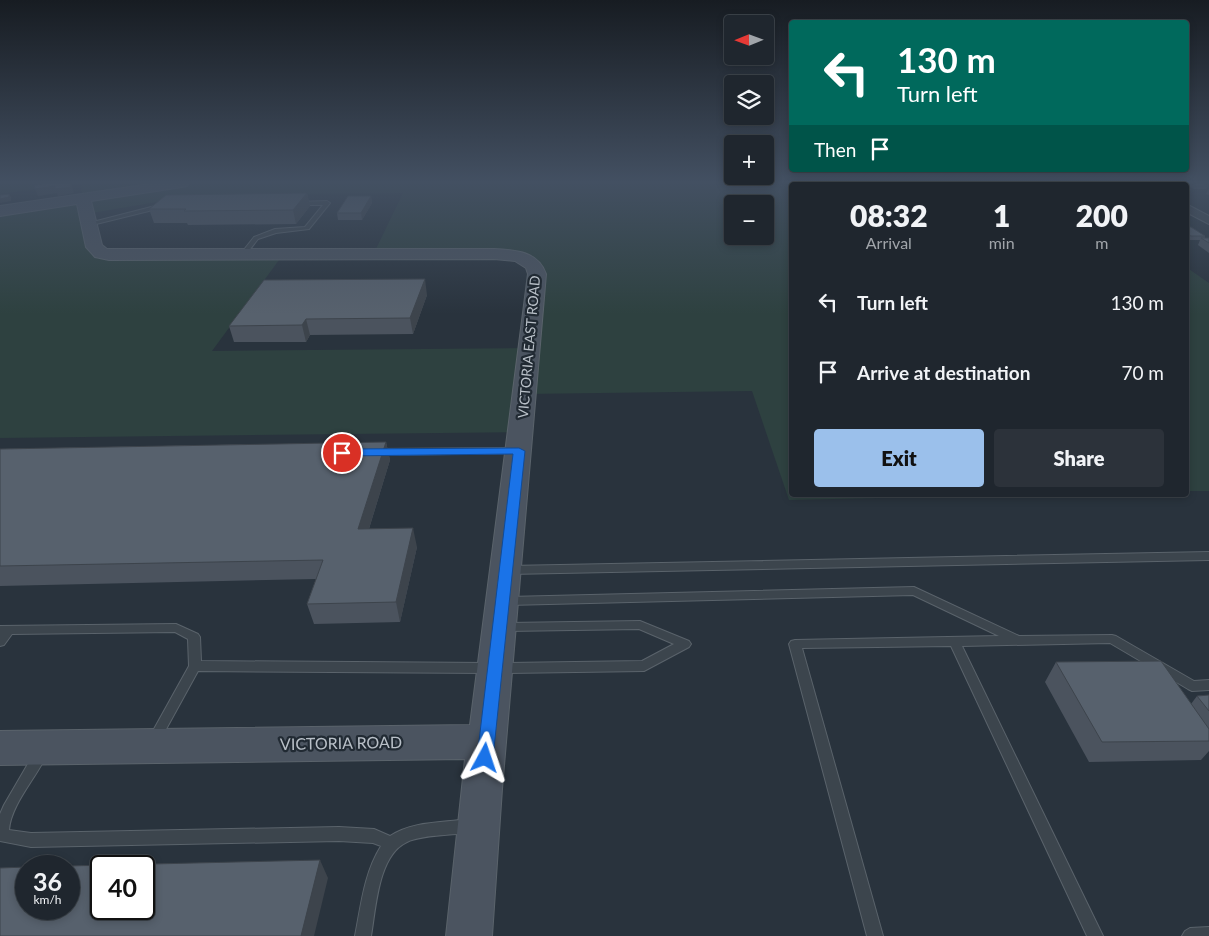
<!DOCTYPE html>
<meta charset="utf-8">
<style>
body{margin:0;font-family:Lato,sans-serif;background:#2c323a;color:#f1f3f6;height:100vh;display:flex;flex-direction:column;font-size:19px;white-space:nowrap}
*{box-sizing:border-box;margin:0}
p{font-size:16px;color:#a1a5aa}
.icon{flex:none;width:28px;height:28px;fill:none;stroke:currentColor;stroke-width:2;stroke-linecap:round;stroke-linejoin:round}
.map{position:relative;flex:1;overflow:hidden}
.drawer{position:absolute;left:789px;top:182px;width:400px;height:315px;display:flex;flex-direction:column;background:#1f262e;border-radius:5px;box-shadow:0 2px 8px #0003,0 0 0 1px #3c434a}
.drawer>*{flex:none}
.guide{position:absolute;left:789px;top:20px;width:400px;height:152px;border-radius:5px;box-shadow:0 2px 8px #0003,0 0 0 1px #3c434a;background:#00695c;color:#fff;overflow:hidden}
.needle{width:32px;rotate:269deg}
.tools{position:absolute;left:724px;top:15px;display:grid;gap:10px}
.tools a{display:grid;place-items:center;width:50px;height:50px;border-radius:5px;background:#1f262e;box-shadow:0 2px 8px #0003,0 0 0 1px #3c434a;font-size:25px}
.speed{position:absolute;left:15px;top:855px;display:flex;gap:10px;font-size:25px;font-weight:700;text-align:center}
.speed>*{display:grid;place-content:center;width:65px;height:65px;border-radius:50%;background:#1f262e;box-shadow:0 2px 8px #0003,0 0 0 1px #3c434a;line-height:1}
.speed small{font-size:12px;font-weight:400}
.speed .limit{border:2px solid #111;border-radius:8px;background:#fff;color:#111}
.pin{position:absolute;display:grid;place-items:center;width:42px;height:42px;color:#fff;margin:-21px;border:2px solid #fff;border-radius:50%;box-shadow:0 1px 5px #0007}
.me{position:absolute;width:55px;margin:-28px;rotate:5deg;stroke-linejoin:round;filter:drop-shadow(0 0 4px #0008)}
.turn{display:flex;align-items:center;gap:18px;height:105px;padding:0 25px;font-size:22px}
.turn .icon{width:65px;height:65px;stroke-width:2.5}
.turn b{display:block;font-size:35px;line-height:42px}
.then{display:flex;align-items:center;height:48px;padding:0 25px;background:#0003;gap:10px;font-size:19px}
.eta{display:flex;justify-content:space-evenly;align-items:center;height:85px;text-align:center}
.eta b{font-size:30px;font-weight:800;line-height:35px}
.button{display:flex;gap:10px;margin-top:auto;padding:10px 25px}
.button a{flex:1;height:58px;border-radius:5px;background:#9bc0eb;color:#111;font-size:20px;font-weight:800;line-height:58px;text-align:center}
.button a+a{background:#2c323a;color:#f1f3f6}
ul{padding:0;list-style:none}
li{display:flex;align-items:center;gap:15px;height:70px;padding:0 25px}
li div{flex:1}
li b{display:block;font-size:19px}
li em{font-style:normal}
.map>svg:first-child{display:block}
</style>
<div class="map">
<svg width="1209" height="936" viewBox="0 0 1209 936">
<rect width="100%" height="100%" fill="#29333d"/>
<path fill="#2e4140" fill-rule="evenodd" d="M0,183H78L0,194Z
M80,183H1069L1073,185H791V495H1017L789,500L752,391L525,394L521,432L0,438V211L83,198ZM403,193L373,255L521,258L537,274L529,348L212,351L282,256L96,250L86,214L198,195ZM732,204H765V236H732Z
M1186,267L1209,283V491H1186Z"/>
<g fill="none" stroke-linecap="round" stroke-linejoin="round">
<g stroke="#5a636b" stroke-width="2">
<path id="lane" d="M327,201L330,203L309,229L276,233L258,239L244,257L239,256L254,237L275,229L305,227L323,205H299L297,204V202Z
M159,205L162,207L161,208L88,226L85,224Z
M516,448L520,451L519,453L377,455L373,452L377,449Z
M1209,552V560L509,574L505,573L504,570L505,567L509,566Z
M914,587L1019,636L1112,635L1116,636L1194,681L1209,680V690L1192,691L1188,689L1110,643L962,646L1103,936H1087L951,646L802,648L883,936H867L789,644L791,641L795,640L999,636L913,595L506,605L502,604L501,601L502,598L506,597Z
M640,621L689,641L691,644L689,647L644,671L501,673L497,671L495,668L497,665L501,663L642,661L674,644L639,629L504,631L500,630L499,627L500,624L504,623Z
M176,624L198,634L200,637L201,661L488,663L492,665L494,668L492,671L488,673L198,671L159,742L155,744L151,742L149,738L189,666L188,639L175,632L12,634L4,645L0,646V626Z
M41,748L46,750L47,754C37,777 11,804 9,830L31,833L339,827L374,829L390,836C413,821 442,823 468,819L473,821L475,826L473,831L468,833C451,835 421,835 407,842C378,855 376,908 371,936H355C361,906 364,873 381,846L373,843L339,841L31,847L0,841V814L4,805L36,750Z
M1209,927V936H1182L1185,931L1190,928Z"/>
</g>
<g stroke="#5a636b" stroke-width="2">
<path id="street" d="M1143,183H1155L1157,185H1144Z
M1186,204L1209,216V224L1186,212Z"/>
</g>
<g stroke="#5a636b" stroke-width="2">
<path id="secondary" d="M157,183H189L187,186L182,187L91,201L102,245L107,249H494C515,250 538,251 546,274L502,789L492,936H446L465,759L0,765V731L470,725L528,274L526,268L515,261L494,259L109,260L95,257L86,247L77,204L0,216V206Z"/>
</g>
<use href="#lane" fill="#3c454d" fill-rule="evenodd"/>
<use href="#street" fill="#3c454d" fill-rule="evenodd"/>
<use href="#secondary" fill="#4b5460" fill-rule="evenodd"/>
</g>
<path fill="#4b535e" d="M1097,183H1124L1123,185H1129H1101Z
M1185,183H1202L1208,186L1206,189H1194L1184,184Z
M1209,188V195L1206,194Z
M307,193L310,206L296,224L188,225L187,223H154L149,209Z
M371,196L372,203L362,220H338L337,213Z
M1186,227L1205,236V238H1209V253L1198,245L1200,240H1189L1186,238Z
M427,295L413,334L310,335L306,342H234L229,326Z
M386,442L390,460L369,529L417,547L400,622L314,624L307,604L316,579L0,586V449Z
M1056,662L1191,704L1197,696L1209,695V751L1201,760L1089,762L1045,682Z"/>
<path fill="#3d444c" d="M71,183L74,193L58,196L57,193L38,196L35,189L55,186Z
M307,193L310,206L296,224L293,210Z
M9,194L11,197V201L0,203V199Z
M371,196L372,203L362,220L361,213Z
M425,279L427,295L413,334L410,318Z
M306,319L310,335L306,342L302,325Z
M386,442L390,460L363,548L358,529Z
M413,528L417,547L400,622L396,602Z
M320,860L328,878L314,936H301Z"/>
<path fill="#57616d" stroke="#3d444c" fill-rule="evenodd" d="M52,183H70L71,187L55,189V186L35,189L34,185Z
M1190,183H1202L1208,186H1196Z
M307,193L293,210L184,211L186,209H149L166,195Z
M9,194V197L0,199V195Z
M348,196H371L361,213H337Z
M1186,227H1191L1205,236H1191L1186,234Z
M1201,238H1209V243Z
M425,279L410,318L306,319L302,325L229,326L264,280Z
M386,442L358,529L413,528L396,602L307,604L323,560L0,566V449Z
M1161,661L1209,729V741L1102,742L1056,662Z
M1209,695V711L1197,696Z
M320,860L301,936H0V868L26,867V909H69V866H68ZM101,866H144V909H101Z"/>
<linearGradient id="sky" x2="0" y2="1"><stop stop-color="#171c22"/><stop offset="0.58" stop-color="#435062"/><stop offset="1" stop-color="#435062" stop-opacity="0"/></linearGradient>
<rect width="1209" height="314" fill="url(#sky)"/>
<path fill="#1a73e8" stroke="#114b97" d="M519,448L525,451L493,758L491,763L485,766L479,763L477,758L513,454L342,456L337,453L342,449Z"/>
<g text-anchor="middle" stroke-width="4.5" stroke-linejoin="round" paint-order="stroke">
<g font-size="14" fill="#b9c0c8" stroke="#212a33">
<text transform="translate(529 347) rotate(-85)" y="5">VICTORIA EAST ROAD</text>
</g>
<g font-size="16" fill="#b9c0c8" stroke="#212a33">
<text transform="translate(341 743) rotate(-1)" y="6">VICTORIA ROAD</text>
</g>
</g>
</svg>
<div class="tools">
<a><svg class="needle" viewBox="-14 -14 28 28"><path d="M0-13l5 13h-10z" fill="#e53935"/><path d="M0 13l5-13h-10z" fill="#a1a5aa"/></svg></a>
<a><svg class="icon" aria-label="layers" viewBox="0 0 24 24"><path d="M12 4l9 5-9 5-9-5zM3 14l9 5 9-5"/></svg></a>
<a>+</a>
<a>−</a>
</div>
<div class="speed"><div>36<small>km/h</small></div><div class="limit">40</div></div>
<div class="pin" style="left:342px;top:453px;background:#d93025"><svg class="icon" aria-label="arrive" viewBox="0 0 24 24"><path d="M6 21V4h12l-3 4 3 4H6"/></svg></div>
<svg class="me" style="left:485px;top:758px" viewBox="-20 -20 40 40"><path d="M0-17L14 15 0 8-14 15z" fill="#1a73e8" stroke="#fff" stroke-width="4"/></svg>
<div class="guide">
<div class="turn"><svg class="icon" aria-label="left" viewBox="0 0 24 24"><path d="M17 20v-9H6M10 6l-5 5 5 5"/></svg><div><b>130 m</b>Turn left</div></div>
<div class="then">Then<svg class="icon" aria-label="arrive" viewBox="0 0 24 24"><path d="M6 21V4h12l-3 4 3 4H6"/></svg></div>
</div>
<section class="drawer">
<div class="eta">
<div><b>08:32</b><p>Arrival</p></div>
<div><b>1</b><p>min</p></div>
<div><b>200</b><p>m</p></div>
</div>
<ul>
<li><svg class="icon" aria-label="left" viewBox="0 0 24 24"><path d="M17 20v-9H6M10 6l-5 5 5 5"/></svg><div><b>Turn left</b></div><em>130 m</em></li>
<li><svg class="icon" aria-label="arrive" viewBox="0 0 24 24"><path d="M6 21V4h12l-3 4 3 4H6"/></svg><div><b>Arrive at destination</b></div><em>70 m</em></li>
</ul>
<div class="button"><a>Exit</a><a>Share</a></div>
</section>
</div>
